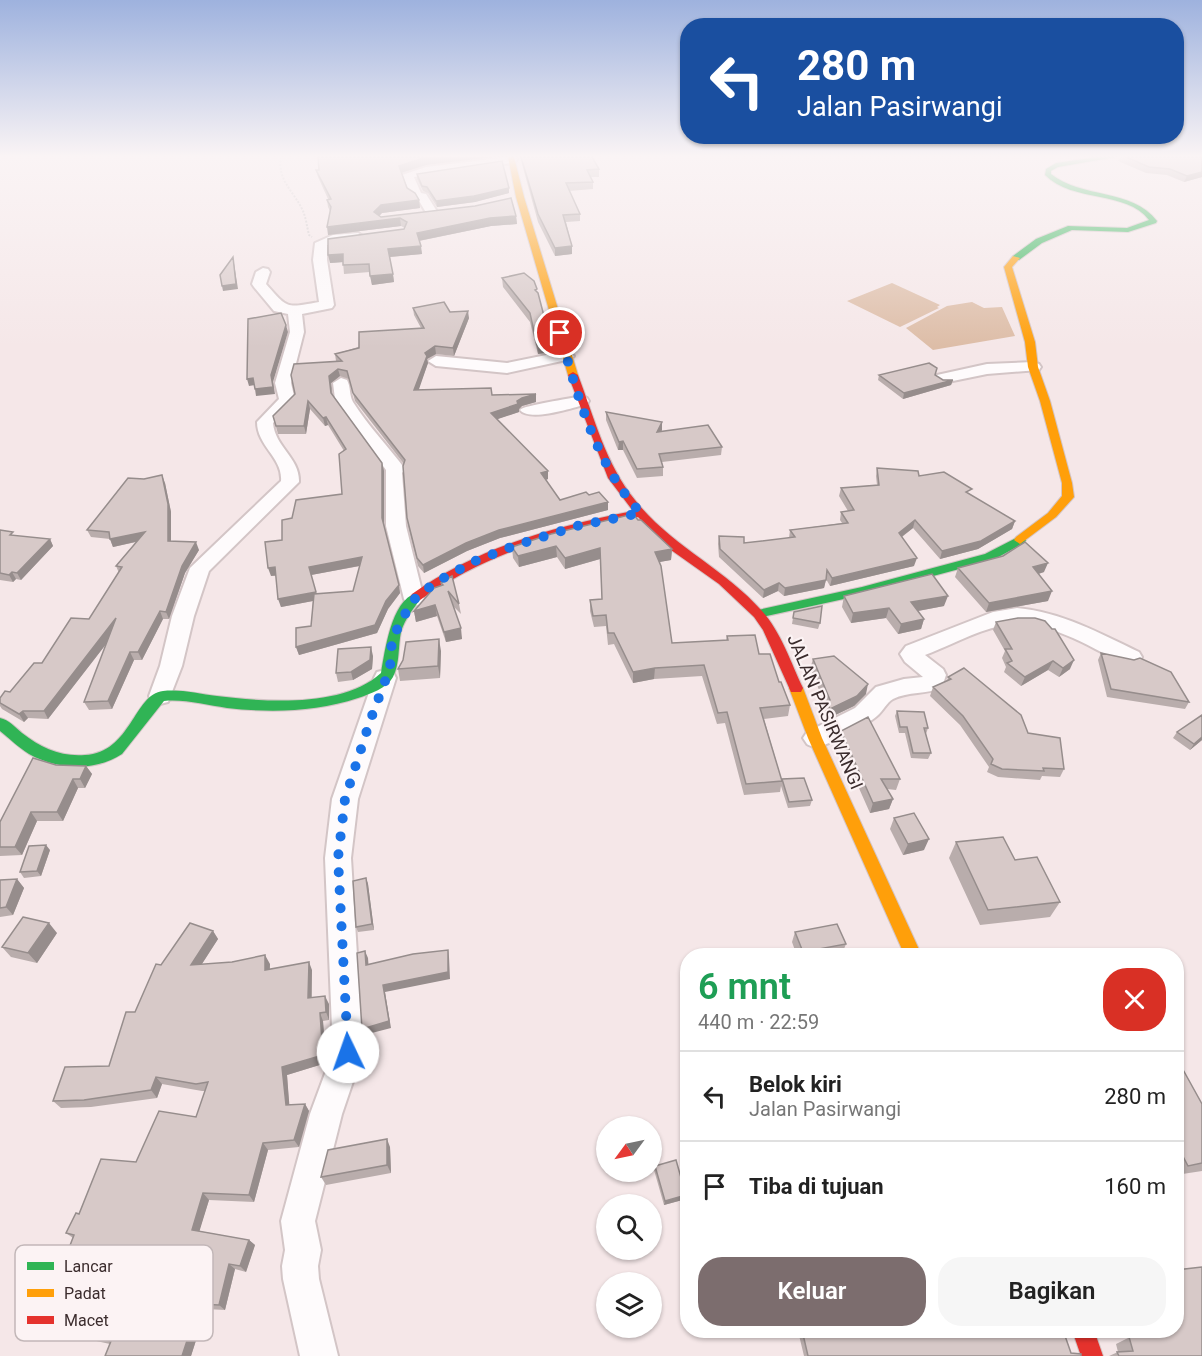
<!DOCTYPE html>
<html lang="id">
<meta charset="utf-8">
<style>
body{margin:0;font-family:Roboto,sans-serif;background:#f6f6f6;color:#222;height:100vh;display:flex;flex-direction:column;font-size:22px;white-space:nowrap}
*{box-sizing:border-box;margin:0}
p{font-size:20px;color:#767676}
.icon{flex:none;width:33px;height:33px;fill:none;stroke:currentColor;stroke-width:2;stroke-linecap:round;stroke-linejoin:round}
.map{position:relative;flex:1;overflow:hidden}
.side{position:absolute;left:680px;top:948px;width:504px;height:390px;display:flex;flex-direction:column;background:#fff;border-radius:24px;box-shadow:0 2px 4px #0004}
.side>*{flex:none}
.guide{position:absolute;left:680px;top:18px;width:504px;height:126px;border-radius:24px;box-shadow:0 2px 4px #0004;background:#1a4fa0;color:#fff;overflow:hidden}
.needle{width:39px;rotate:237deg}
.controls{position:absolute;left:596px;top:1116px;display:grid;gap:12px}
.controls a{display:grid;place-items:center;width:66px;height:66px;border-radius:50%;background:#fff;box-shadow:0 2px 4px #0004;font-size:30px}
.pin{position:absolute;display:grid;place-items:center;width:51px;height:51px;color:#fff;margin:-26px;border:3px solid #fff;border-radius:50%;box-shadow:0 2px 6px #0007}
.me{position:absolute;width:66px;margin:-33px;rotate:357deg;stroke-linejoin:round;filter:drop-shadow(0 0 4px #0008)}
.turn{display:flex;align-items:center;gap:21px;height:126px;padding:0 18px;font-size:27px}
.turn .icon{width:78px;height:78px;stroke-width:2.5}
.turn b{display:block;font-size:42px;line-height:51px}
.round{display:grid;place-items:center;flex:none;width:63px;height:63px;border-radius:24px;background:#f6f6f6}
.summary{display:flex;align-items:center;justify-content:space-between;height:102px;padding:0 18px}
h1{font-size:36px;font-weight:600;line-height:45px;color:#1e9e55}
.primary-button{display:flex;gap:12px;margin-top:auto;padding:12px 18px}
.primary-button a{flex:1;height:69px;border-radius:24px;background:#7c6d6e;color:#fff;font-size:24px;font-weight:600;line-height:69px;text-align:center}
.primary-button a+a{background:#f6f6f6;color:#222}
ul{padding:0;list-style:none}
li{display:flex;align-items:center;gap:18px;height:90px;padding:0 18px;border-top:2px solid #e0e0e0}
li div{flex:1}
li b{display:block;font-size:22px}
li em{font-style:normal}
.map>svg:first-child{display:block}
</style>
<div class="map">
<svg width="1202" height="1356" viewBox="0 0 1202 1356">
<rect width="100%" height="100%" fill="#f5e7e8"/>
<path fill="#ddbda7" d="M892,283L940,305L937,307L939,308L900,327L847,301Z
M972,302L984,308L1002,307L1015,336L933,350L906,328L947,306Z"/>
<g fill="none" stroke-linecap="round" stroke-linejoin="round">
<g stroke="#d3c5c6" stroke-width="4">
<path id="street" d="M507,157L516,158L517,160L512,163L414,177L421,193L426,194L438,213L432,217L428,216L418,199L412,197L402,175L426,167Z
M358,233L364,237L362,240L327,245V260L334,305L332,308L302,314L304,332L291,383L295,400L273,423C275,447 300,458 299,482L209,571L194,616L182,666L168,702L160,704L152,702L149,696L160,666L172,616L190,568L281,481C283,458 257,446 257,422L279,399L275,383L290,332L288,314L274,311L254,287L252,284L256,272L263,268L268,269L270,272L266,284C288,309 286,308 319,302L313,260L315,243L333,235Z
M566,351L574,356L571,359L507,373L436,366L428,361L436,356L507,363Z
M1033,362L1039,364L1041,367L1039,370L987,374L943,383L935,378L937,375L987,364Z
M341,378L347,380C351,387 349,395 353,402C368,426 389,447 405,469L402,473L406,526L424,599L421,604L414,606L407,604L404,599L386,526V470L335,399L333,383Z
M581,396L587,398L589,401L587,404C572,408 530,422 520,410C524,405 570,399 581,396Z
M1017,608C1062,612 1099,633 1139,652L1142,657L1139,662L1131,665C1111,659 1092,646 1073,638C1009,609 985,631 925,655L943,669L946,675L942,687C927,695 908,691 893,699C887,702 883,711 877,716C868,724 827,747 815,747C814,747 808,745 807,744L803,738L807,732L855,708L876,687L904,679L923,677L905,662L900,654L906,646L993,612Z
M385,670L393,672L396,678L358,799L351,858L363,1052L342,1114L315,1221L321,1250L318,1266L319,1279L338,1356H300L283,1279L282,1266L285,1250L281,1221L310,1114L333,1052L325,858L332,799L374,678L377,672Z"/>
</g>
<g stroke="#d3c5c6" stroke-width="2">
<path id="fast" d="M1097,157H1116L1058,167L1051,171V174C1082,199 1132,188 1157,221L1156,223L1128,232L1072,230L1042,243L1019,260H1013V256L1036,239L1068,226L1127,228L1149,220C1126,190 1073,203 1045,175L1046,169L1056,163Z
M1020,536L1026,540L1024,543L993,560L862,595L758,618L752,614L758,610L862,587L985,554Z
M416,593L422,597C414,608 405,618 401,632C398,645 400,664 393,677C387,688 370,694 358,698C316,712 271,713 227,708C206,705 185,699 164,701L122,754C94,772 58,770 29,754C19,748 9,738 0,731V718C9,720 15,727 22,733C41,748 61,757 85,755C131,753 134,694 163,691C181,689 199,694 217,696C265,702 343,708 381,673C385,651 391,601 416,593Z"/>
</g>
<g stroke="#d3c5c6" stroke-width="2">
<path id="slow" d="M508,157H514L524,197L578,375L576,377L568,375L516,197Z
M1013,256L1020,258L1012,267L1035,342L1038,367L1050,401L1072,483L1074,497L1056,517L1020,544L1014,540L1016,537L1048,513L1062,496V483L1040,401L1028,367L1025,342L1004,267Z
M796,683L803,688L822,738L922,956H905L808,738L789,688Z"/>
</g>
<g stroke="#d3c5c6" stroke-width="2">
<path id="jam" d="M573,372L578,375C594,417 606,465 635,500C670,545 724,568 762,611C781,632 791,663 803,688L801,692H791L763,630L754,617L719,584L671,550L638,517C558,533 488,552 420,600H412L410,597L412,594C479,547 553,527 633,511L608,478L568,375Z
M1072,1330H1094L1103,1356H1081Z"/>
</g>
<path stroke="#cfc9ca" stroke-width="2" stroke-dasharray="2 1.5" stroke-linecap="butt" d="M281,157C277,181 294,191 303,211C306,218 307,227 309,235L312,237"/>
<use href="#street" fill="#fefbfc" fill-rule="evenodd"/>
<use href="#fast" fill="#30b455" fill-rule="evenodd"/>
<use href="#slow" fill="#ff9f0a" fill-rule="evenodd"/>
<use href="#jam" fill="#e5322d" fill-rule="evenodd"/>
</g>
<path fill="#b9adac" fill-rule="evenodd" d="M520,157H592L599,169V177H591L593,182V189L569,191L580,214V221L566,222L572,246V254L555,256L538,222Z
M1120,157H1202V177L1184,182L1167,175L1146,173L1118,161Z
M426,165L402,173L407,188L419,200L420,208L382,213L379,216L381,217L516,216L517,224L491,226L419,241L422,254L390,257L394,282L372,285L370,272L344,274L343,262L330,263L404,229L405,228L401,226L328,235L330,211L328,207L327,200L328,199L318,177L316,170Z
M417,174L509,193L475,202L437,207L428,193L423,191L417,179Z
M502,278L537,292L551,343V352L538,354L530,322L503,287Z
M413,308L450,312L469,318L454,356L436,354L427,359L428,363L418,390L492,395L536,394V402L522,406L519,409V412L497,419L548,479L546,480L560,500L608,510L500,538L467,551L424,573L418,566L408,526L407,518L404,464L355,401L349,379L340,376L331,383L332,394L382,463L384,471V524L400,593L388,609L377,633L299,655L296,647L311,626L313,601L281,607L276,576H271L282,540L292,518L342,494L344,451L328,425L325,426L310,409L306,434H278L273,416L336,361L335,354L421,328L414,315ZM360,566L353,591L316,594L311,575Z
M879,375H935L943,380H953L951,385L903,399L878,380Z
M606,412L662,430L661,432L722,447L721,455L662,462L663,467V476L637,478L623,450H618L606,420Z
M877,468L919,476L970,495L1015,521L1012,529L978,549L940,559L913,528L902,537L914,566L830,586L826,579L824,588L784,596L778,591L763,598L719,557L718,544L719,536L744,543L789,538L790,530L842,523L840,520L841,512L848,511L839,496L841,488L877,485L876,476Z
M165,483L171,512V541L199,550L185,573L169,619H163L142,660H134L112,709L89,710L84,702L107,643L48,719L28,718L24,722L2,709L0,706V698L10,692L89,619L119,573L116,566L136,542L113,547L110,539L91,537L87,530Z
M638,520L672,549L671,560L659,562L672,643L726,640L727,636L759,654L779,682L790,705L788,716L764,719L782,781L812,800L810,806L788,808L781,786L780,792L744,795L725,723L717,724L702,676L654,679L633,683L614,644L608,645L606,626L594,627L590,611V600L602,599L600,559L565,569L557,557L519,567L513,558L512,547Z
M0,530L15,536L50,539L53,546L21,580L16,579L13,582L0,580Z
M958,568L1044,572L1038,574L1048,601L986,612L955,577Z
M441,583L459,604L461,614L453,606L462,639L446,642L437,616L416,622L414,611L441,586Z
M844,596L944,606L918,611L924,619L921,629L898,634L886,618L851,623L842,607Z
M794,612L820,623L818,629L792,624Z
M996,622L1070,669L1059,677L1048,670L1021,686L1004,672L1006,667L1002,658L1005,651L993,630Z
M441,651L440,678L400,681L398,669L403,660Z
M1101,653L1189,702L1185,709L1107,697L1098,660Z
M373,656L372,669L353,680L338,682L336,673Z
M813,659L866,694L854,706L827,719L824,713L826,706L810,669Z
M948,677L1028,733L1064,769L1060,777L1042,776L1040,780L998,777L987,772L989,767L960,725L930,696L933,687L947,681Z
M897,711L928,728L926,734L931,753L928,759L911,758L905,733H899L895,716Z
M841,731L900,779L896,790L887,789L893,799L889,809L870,813L838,741Z
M1177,732L1202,740L1190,750L1173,738Z
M56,765L86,766L92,774L85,788H78L63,821H37L22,855L0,856V822Z
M894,818L924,850L903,855L890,829Z
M956,842L1060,902L1050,917L980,925L949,858Z
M50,850L41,876L24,878L20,872Z
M366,878L368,884L374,930L358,932L356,927Z
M17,879L24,888L13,915L0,917V880Z
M213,931L218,939L202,964H270V969L312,970V998L329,1004V1020L323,1021L326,1063L287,1075L289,1105L305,1104L309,1111L299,1147L268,1150L254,1202L209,1200L199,1231L249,1240L255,1245L246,1272L235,1269L225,1310L206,1309L191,1356H105L110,1344L87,1339L78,1335L97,1295L63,1293L54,1287L73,1238L66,1233L79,1214L136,1162L196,1117L205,1091H202L162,1084L157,1098L91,1107L61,1108L53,1101L109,1066L135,1012L161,965Z
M795,932L846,944L842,954L835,956H797L792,942Z
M57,933L37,963L11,957L2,947Z
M1176,1057L1202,1104V1171L1176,1175Z
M390,1147L391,1173L326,1185L321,1177Z
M655,1166L686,1195V1199L664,1205L654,1170Z
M1063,1330L1071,1353L1081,1356H804L798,1331Z
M1127,1330H1176L1202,1356H1109L1118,1352L1116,1344L1130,1337Z"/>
<path fill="#968d8c" d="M426,157H495L426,165L400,173L399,166Z
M1202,172V177L1184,182L1187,176Z
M509,188V193L475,202L437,207L436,201Z
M419,200L420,208L382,213L375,220L374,212L381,205Z
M516,216L517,224L491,226L418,241L417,233L490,218Z
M400,218L401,226L328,235L327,227Z
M421,246L422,254L389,257L388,249Z
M572,246V254L555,256V248Z
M343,254L344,262L330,263L328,255Z
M233,257L238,289L223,291L222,286Z
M393,274L394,282L372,285L370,276Z
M468,311L469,318L454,356L453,348Z
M286,325L288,332L273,382L275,394L256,396L255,389L271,375Z
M551,343V352L538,354L537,345Z
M435,346L436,354L427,359L428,363L416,398L414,390L425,353Z
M338,369L340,376L331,383L333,400L329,376Z
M253,378L255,385L249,386L247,379Z
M953,380L951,385L903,399L904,393Z
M536,394V402L522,406L519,409V412L492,421L491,413L517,401L522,398Z
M308,401L310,409L306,434L304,426Z
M326,417L328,425L325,426L323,418Z
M662,422V430L656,440L657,432Z
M623,441V450H618L619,442Z
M382,463L384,471V526L382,518Z
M548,471V479L541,481V473Z
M162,475L165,483L171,512V549L168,541Z
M608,502V510L500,538L467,551L424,573L423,565L466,543L499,530Z
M915,520L913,528L896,541L899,533Z
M1015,521L1012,529L978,549L940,559L942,551Z
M145,532L148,539L113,547L110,539Z
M50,539L53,546L21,580L17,573Z
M196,542L199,550L185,573L169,619L166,612L182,566Z
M556,546L557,557L519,567L518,556Z
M600,548V559L565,569V558Z
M672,549L671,560L654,563L655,552Z
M362,557L364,565L311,575L309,567Z
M917,558L914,566L830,586L832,578Z
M1048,563L1044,572L1029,577L1033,567Z
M275,567L277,575L271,576L268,568Z
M12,572L16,579L13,582L9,575Z
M826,580L824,588L784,596L785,588Z
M779,583L778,591L763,598L764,590Z
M399,585L400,593L388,609L377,633L299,655L296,647L386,601Z
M1052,591L1048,601L986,612L989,603Z
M316,592L318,600L281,607L278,599Z
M948,596L944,606L907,613L911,602Z
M435,605L437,616L416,622L414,611Z
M889,608L886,618L851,623L853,613Z
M160,611L163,619L142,660L138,652Z
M116,618L120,626L48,719L44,711Z
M924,619L921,629L898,634L901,624Z
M461,628L462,639L446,642L444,632Z
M439,639L441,651L440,678L438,666Z
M371,647L373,656L372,669L353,680L351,672Z
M130,652L134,660L112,709L108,701Z
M1074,660L1070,669L1059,677L1063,668Z
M1053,661L1048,670L1021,686L1025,677Z
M655,668L654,679L633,683V672Z
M868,684L866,694L854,706L827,719L830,709Z
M23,711L28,718L24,722L19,714Z
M1202,737V740L1190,750L1194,744Z
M86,766L92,774L85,788L80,779Z
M73,779L78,788L63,821L57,812Z
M893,799L889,809L870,813L873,803Z
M31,812L37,821L22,855L15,847Z
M929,839L924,850L903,855L908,844Z
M46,845L50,850L41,876L37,871Z
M366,878L368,884L374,930L372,924Z
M17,879L24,888L13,915L6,907Z
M49,923L57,933L37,963L28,953Z
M213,931L218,939L196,973L191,965Z
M448,950L449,957L450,979L385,992L391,1028L364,1035L362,1029L383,985Z
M365,951L368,958L369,972L366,965Z
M265,955L270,964L269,978L265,970Z
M309,962L312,970L311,1006L308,998Z
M325,996L329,1004V1020L326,1012Z
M320,1013L323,1021L326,1063L287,1075L290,1113L286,1105L282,1067Z
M156,1077L162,1084L157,1098L151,1090Z
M305,1104L309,1111L299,1147L294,1140Z
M387,1139L390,1147L391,1173L387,1165Z
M263,1143L268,1150L254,1202L249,1195Z
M203,1193L209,1200L198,1236L192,1230Z
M686,1195V1199L664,1205L665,1201Z
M249,1240L255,1245L246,1272L240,1266Z
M229,1264L235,1269L225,1310L219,1305Z
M199,1304L206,1309L191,1356H182Z"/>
<path fill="#d7c9c8" stroke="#968d8c" stroke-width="1.5" d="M318,157H426L399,166L407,188L415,193L419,200L381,205L374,212L381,217L475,206L511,198L516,216L490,218L417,233L421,246L388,249L393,274L370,276L369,264L343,265V254L328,255V239L404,229L407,222L400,218L327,227L331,207L327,200L331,199L316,170H319Z
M521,157H592L599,169L587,170L593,182L566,183L580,214L563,215L572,246L555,248L538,214Z
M1126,157H1202V172L1187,176L1170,169L1149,167Z
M502,161L509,188L474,196L436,201L427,187L422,186L417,174Z
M233,257L236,284L222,286L220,275Z
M524,273L534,281L537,289L535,290L538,293L551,343L537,345L530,313L502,278Z
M444,302L450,312L468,311L453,348L435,346L425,353L427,356L414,390L491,388L492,395L536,394L522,398L517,401L518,404L491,413L548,471L541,473L560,500L586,492L589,495L599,492L608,502L499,530L466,543L423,565L417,558L407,518L403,466L405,460L353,393L347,371L338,369L329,376L331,393L382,463V518L399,585L386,601L375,625L296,647V628L311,626L314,594L353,591L362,557L309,567L316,592L278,599L275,567L268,568L265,542L282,540V520L292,518L296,500L342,494L339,454L346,449L326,417L323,418L308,401L304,426H276L273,416L295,394L291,375L294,364L342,361L335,354L359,348V332L424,328L413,308Z
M281,313L286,325L271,375L273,387L255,389L253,378L247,379L248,319Z
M929,363L937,368L935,375L943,380H953L904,393L879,375Z
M606,412L662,422L657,432L708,425L722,447L659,454L663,467L637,469L623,441L619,442Z
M877,468L918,471L919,476L944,472L972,489L966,492L1015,521L981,541L942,551L915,520L899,533L917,558L832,578L827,570L826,580L785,588L779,583L764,590L720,549L719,536L744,537V543L795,537L790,530L848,523L841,512L854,510L841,488L879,485Z
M162,475L168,504V541L196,542L182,566L166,612L160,611L138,652H130L108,701L84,702L116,618L44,711H23L19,714L0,703V698L5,691L10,692L34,663H42L71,618L89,619L122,567L116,566L145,532L110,539L109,532L87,530L128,478L144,479Z
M633,514L638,520H641L672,549L655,552L661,566L672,643L728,640L727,636L755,635L759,654H770L779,682H781L790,705L760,708L782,781L746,784L727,712L718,713L704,665L655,668L633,672L614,633H608L606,615L593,616L590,600L602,599L600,548L565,558L556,546L518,556L512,547L551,534Z
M0,530L13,532L10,535L50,539L17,573L12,572L9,575L0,573Z
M1025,542L1048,563L1033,567L1052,591L989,603L958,568L1003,556Z
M932,574L948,596L911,602L924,619L901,624L889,608L853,613L844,596Z
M452,576L459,604L448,591L461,628L444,632L435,605L414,611L434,588L443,585L441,583Z
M822,606L820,623L793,618L794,612Z
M1018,618H1035L1045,621L1052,629H1055L1074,660L1063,668L1053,661L1025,677L1007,663L1012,661L1005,649H1012L996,622Z
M439,639L438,666L398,669L403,660L406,642Z
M371,647L370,660L351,672L336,673L338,649Z
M1101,653L1134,660L1140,658L1171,672L1189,702L1111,689Z
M834,656L868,684L857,696L830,709L827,702L830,700L813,659Z
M964,668L1021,715L1028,733L1060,738L1064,769L1043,768L1044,771L1002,769L991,764L993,759L963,716L933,687L951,679L948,677Z
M897,711L924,712L928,728H924L931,753H913L907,727H900Z
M1202,715V737L1194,744L1177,732Z
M868,717L900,779H881L893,799L873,803L841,731Z
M33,758L56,765L86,766L80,779H73L57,812H31L15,847H0V822Z
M804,778L812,800L789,802L782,779Z
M914,813L929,839L908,844L894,818Z
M1003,837L1015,860L1037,857L1060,902L988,910L956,842Z
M46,845L37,871L20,872L29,846Z
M366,878L372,924L356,927L353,881Z
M17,879L6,907L0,908V880Z
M23,917L49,923L28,953L2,947Z
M190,923L213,931L191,965L232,962L265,955V970L309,962L308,998L325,996L326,1012L320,1013L323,1055L282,1067L286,1105L305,1104L294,1140L263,1143L249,1195L203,1193L192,1230L249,1240L240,1266L229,1264L219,1305L199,1304L182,1356H105L111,1341L78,1335L99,1290L54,1287L74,1235L66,1233L76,1213L79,1214L101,1159L136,1162L159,1111L196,1117L208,1082L196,1084L156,1077L151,1090L84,1100L53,1101L65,1067L109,1066L126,1012H135L156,964L161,965Z
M837,924L846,944L803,952L795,932Z
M448,950V972L383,985L389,1021L362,1029L357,953L365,951L366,965L413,954Z
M1176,1057L1202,1104V1163L1188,1166L1176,1143Z
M387,1139V1165L321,1177L328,1150Z
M676,1160L686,1195L665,1201L655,1166Z
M1202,1267V1356H1119L1117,1352L1133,1351L1129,1337L1145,1335L1143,1330H1176V1270Z
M802,1330H1063L1071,1353L1081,1354V1356H808Z"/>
<linearGradient id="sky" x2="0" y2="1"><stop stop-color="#9eb2de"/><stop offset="0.45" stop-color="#faf4f5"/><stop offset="1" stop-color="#faf4f5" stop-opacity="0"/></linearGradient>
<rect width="1202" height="347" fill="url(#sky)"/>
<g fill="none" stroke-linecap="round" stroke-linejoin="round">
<path stroke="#1a73e8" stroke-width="10" stroke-dasharray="0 18" d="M348,1052L338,858L345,799L370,721L390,668L392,639L412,601L436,582L475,561L511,547L577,526L641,513C597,468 576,392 560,333"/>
</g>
<g text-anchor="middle" stroke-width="4.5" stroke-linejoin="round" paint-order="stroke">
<g font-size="18" fill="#3b2c2d" stroke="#fcf3f4">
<text transform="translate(825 712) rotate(67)" y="6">JALAN PASIRWANGI</text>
</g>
</g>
<rect x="15" y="1245" width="198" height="96" rx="9" fill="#fcf3f4" stroke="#c2b7b8" stroke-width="1.5"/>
<rect x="27" y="1262" width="27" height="8" fill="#30b455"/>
<rect x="27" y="1289" width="27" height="8" fill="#ff9f0a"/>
<rect x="27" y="1316" width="27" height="8" fill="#e5322d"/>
<g font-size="16" fill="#3b2c2d">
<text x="64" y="1272">Lancar</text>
<text x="64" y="1299">Padat</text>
<text x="64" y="1326">Macet</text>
</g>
</svg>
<div class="controls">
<a><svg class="needle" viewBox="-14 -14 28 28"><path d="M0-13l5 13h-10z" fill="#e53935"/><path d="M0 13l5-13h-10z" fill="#767676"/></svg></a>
<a><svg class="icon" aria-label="search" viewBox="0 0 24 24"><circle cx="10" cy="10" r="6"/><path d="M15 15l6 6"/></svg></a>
<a><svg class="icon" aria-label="layers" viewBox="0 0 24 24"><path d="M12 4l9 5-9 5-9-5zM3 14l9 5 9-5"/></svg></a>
</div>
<div class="pin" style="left:560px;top:333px;background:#d93025"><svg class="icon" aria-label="arrive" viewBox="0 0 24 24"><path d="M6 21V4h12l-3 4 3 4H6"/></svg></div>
<svg class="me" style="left:348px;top:1052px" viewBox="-20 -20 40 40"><circle r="19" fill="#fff"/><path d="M0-13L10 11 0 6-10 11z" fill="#1a73e8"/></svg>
<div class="guide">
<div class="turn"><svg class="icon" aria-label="left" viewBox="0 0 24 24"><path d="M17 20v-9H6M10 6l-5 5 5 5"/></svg><div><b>280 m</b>Jalan Pasirwangi</div></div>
</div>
<section class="side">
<div class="summary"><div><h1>6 mnt</h1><p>440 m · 22:59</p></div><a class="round" style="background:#d93025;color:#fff"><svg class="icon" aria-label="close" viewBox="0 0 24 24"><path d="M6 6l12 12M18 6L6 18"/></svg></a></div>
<ul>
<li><svg class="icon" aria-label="left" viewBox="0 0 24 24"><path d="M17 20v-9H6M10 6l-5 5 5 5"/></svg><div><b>Belok kiri</b><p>Jalan Pasirwangi</p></div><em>280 m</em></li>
<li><svg class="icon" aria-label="arrive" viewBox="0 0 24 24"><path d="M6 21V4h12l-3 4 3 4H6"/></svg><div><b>Tiba di tujuan</b></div><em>160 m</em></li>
</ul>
<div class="primary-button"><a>Keluar</a><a>Bagikan</a></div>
</section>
</div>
